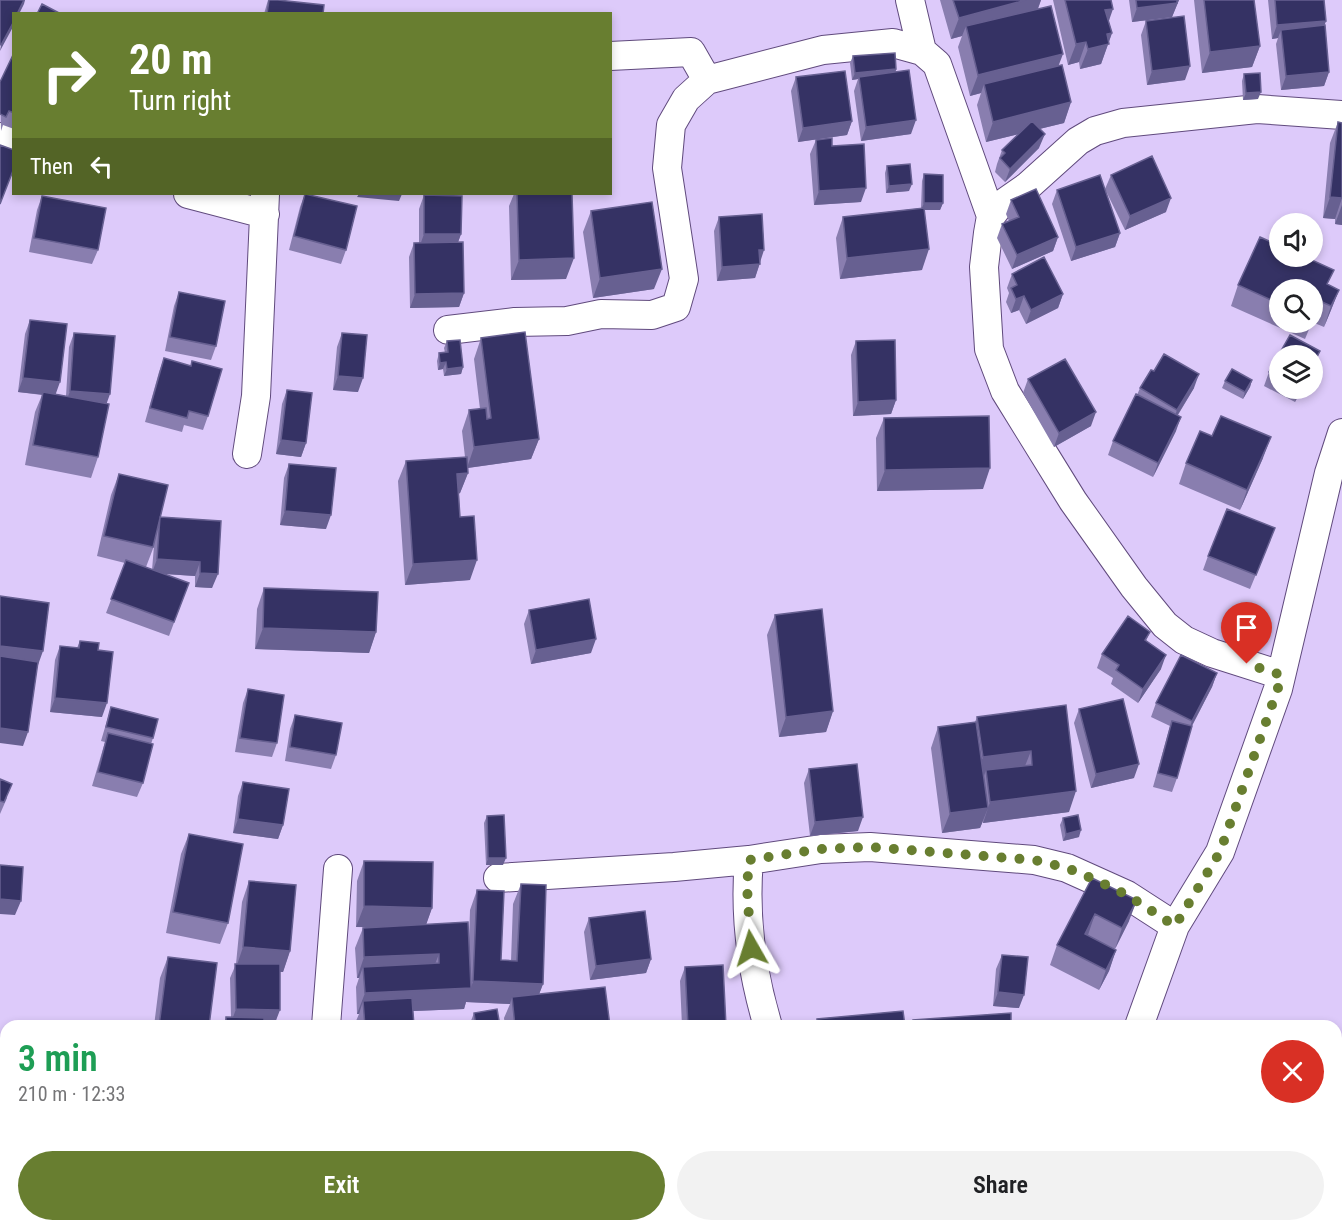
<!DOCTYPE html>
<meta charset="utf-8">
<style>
body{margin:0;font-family:"Roboto Condensed",sans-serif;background:#f2f2f2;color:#202124;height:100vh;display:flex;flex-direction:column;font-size:22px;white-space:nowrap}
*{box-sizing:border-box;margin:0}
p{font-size:20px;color:#757577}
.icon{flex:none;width:33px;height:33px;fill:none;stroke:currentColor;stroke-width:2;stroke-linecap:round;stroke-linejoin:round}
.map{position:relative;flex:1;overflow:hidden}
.details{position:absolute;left:0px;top:1020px;width:1342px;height:212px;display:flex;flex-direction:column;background:#fff;border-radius:18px 18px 0 0;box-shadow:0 3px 9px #0003}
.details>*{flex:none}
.top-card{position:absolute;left:12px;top:12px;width:600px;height:183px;border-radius:0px;box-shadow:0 3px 9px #0003;background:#687e30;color:#fff;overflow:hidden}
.tools{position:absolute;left:1269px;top:213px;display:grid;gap:12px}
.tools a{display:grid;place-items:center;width:54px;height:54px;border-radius:50%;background:#fff;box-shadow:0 3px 9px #0003;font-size:30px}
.pin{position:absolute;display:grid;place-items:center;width:51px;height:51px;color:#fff;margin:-62px -26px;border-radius:50% 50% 50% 0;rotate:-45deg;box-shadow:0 0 6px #0007}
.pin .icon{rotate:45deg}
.me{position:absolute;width:66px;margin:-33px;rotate:354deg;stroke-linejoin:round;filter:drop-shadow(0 0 4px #0008)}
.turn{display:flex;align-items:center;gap:21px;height:126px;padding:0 18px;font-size:27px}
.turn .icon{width:78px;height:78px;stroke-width:2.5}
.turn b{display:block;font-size:42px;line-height:51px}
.then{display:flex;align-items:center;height:57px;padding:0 18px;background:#0003;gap:12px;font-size:22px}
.round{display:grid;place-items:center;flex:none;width:63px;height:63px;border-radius:32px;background:#f2f2f2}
.summary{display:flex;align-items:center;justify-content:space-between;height:102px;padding:0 18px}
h1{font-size:36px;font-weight:600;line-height:45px;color:#1e9e55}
.cta{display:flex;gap:12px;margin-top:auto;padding:12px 18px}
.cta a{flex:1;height:69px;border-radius:36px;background:#687e30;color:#fff;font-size:24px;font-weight:600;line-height:69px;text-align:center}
.cta a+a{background:#f2f2f2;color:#202124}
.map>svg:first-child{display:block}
</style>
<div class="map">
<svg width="1342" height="1231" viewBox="0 0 1342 1231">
<rect width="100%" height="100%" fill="#ddcafa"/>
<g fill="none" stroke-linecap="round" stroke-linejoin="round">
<g stroke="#604a7d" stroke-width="30">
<path id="minor" d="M910,0L922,51
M610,56L691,52L707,80
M0,137L14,144
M188,194L265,214
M448,330L515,322L567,321L601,314L652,315L676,307L684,279L667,168L671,125L686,99L707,80L823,50L893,43L922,51L937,64L991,216
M247,454L256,396L265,194
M1281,675L1212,653L1184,640L1165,625L1134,587L1073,501L1005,391L989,349L984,267L988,233L991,216L998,207L1028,186L1078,141L1095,131L1123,123L1257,109L1342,115
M749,860C744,916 752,973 768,1026
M498,878L674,867L749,860L821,849L870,847L1034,860L1067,868L1127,895L1175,926
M326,1026L338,869
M1139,1026L1175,926L1220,852L1278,689L1329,473L1342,433
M1336,1116L1342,1115
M841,1226L844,1231
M40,1231L41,1226
M317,1231V1226
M1066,1231L1069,1226"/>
</g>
<use href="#minor" stroke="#fff" stroke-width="28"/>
</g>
<path fill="#897eaf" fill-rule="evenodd" d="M268,0L323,14H264Z
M940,0H1041L1038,9L1071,102L1064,123L1039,129V148L1005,182L995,172L997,164L1002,150L1019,134L986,142L977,105L981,93L970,96L958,47L962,36L951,39Z
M1053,0H1111L1109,22L1112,33L1101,64L1080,69L1079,62L1068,65Z
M1129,0H1179L1172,17L1132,22Z
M1194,0H1254L1260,46L1252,67L1202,73Z
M1268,0H1324L1326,21L1324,25L1329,72L1324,86L1281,90L1276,44L1278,38L1272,39Z
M1146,21L1185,80L1147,85L1141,35Z
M14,55V129L3,125L1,131L0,82Z
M853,56L896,69V72L911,134L861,141L854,91L858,79L852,80L850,63Z
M1244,74L1258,99L1243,100L1242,81Z
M796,77L852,121L847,135L798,142L791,91Z
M1338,122L1342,123V225L1335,224V219L1323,218L1330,143Z
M816,140L832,146L861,202L814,205L810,154Z
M887,166L909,191L886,193L885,173Z
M924,174L943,203L940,210H925L922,270L840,279L836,238L843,217L921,208L922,181Z
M1111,175L1166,212L1125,230L1105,189Z
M1057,190L1120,233L1115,247L1071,261L1052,204Z
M305,194L346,250L341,264L289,250L300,207Z
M514,194H572L566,279L511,280L509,206Z
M424,195L461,234L458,242L464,293L459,307L410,308L409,257L414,243H419V209Z
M42,196L98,250L92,264L29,252L37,210Z
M1011,200L1058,237L1053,251L1012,269L997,238L1002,224L1009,221L1006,214Z
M591,211L654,289L593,298L583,232Z
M719,217L760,263L755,278L717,281L714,231Z
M1012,274L1063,294L1058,308L1026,324L1019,310L1011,313L1006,302L1009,293L1007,288Z
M1238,285H1328L1339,290L1331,310L1324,327L1312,322V290H1280V322H1312L1305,339L1231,306Z
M179,292L216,346L211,360L165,351L174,306Z
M30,320L56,394L66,396L69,347L74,333L107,404L98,457L91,478L25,465L35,412L42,395L18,392L25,334Z
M342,333L358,392L333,390L337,347Z
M1290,335L1320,351L1312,369V356H1280V388H1302L1295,402L1264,386L1269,372Z
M481,338L539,439L531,459L468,468V473L460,493L459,494L460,517L470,580L405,585L398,481L406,461L465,457L462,431L469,410L480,409L474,359Z
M447,341L463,367L461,374L444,376L443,369L438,370L437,361L439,353H445L444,348Z
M856,341L896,400L891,414L853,416L851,355Z
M164,358L208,416L203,430L184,425L182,432L145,422L159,372Z
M1154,371L1194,388L1178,415L1176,431L1153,477L1108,455L1113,441L1137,395L1140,388Z
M1028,379L1091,426L1054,447L1023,393Z
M1252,380L1250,387L1243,399L1222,388L1225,381Z
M287,390L306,443L301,457L276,454L282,404Z
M884,418L983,489L877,491L876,438Z
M1212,436L1263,458L1240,510L1179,484L1186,463Z
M289,464L326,529L280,525L284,478Z
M119,474L160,517L221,521L212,588L195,587V576L164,574L189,583L169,636L106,613L125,563L97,556L111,495ZM154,546L152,570L146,567Z
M1275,528L1250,589L1203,570L1208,556Z
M264,588L376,632L369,653L255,649L257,609Z
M529,610L591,653L531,664L524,624Z
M775,615L833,711L826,732L779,737L767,635Z
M1150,632L1146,641L1161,669L1138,703L1111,684L1113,678L1097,668L1102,654Z
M80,641L98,650L102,717L50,712L55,660L60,646L77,648Z
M1217,673L1212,687L1192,726L1177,778L1172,792L1153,787L1170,726L1151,717L1156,703Z
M248,689L277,743L272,757L235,752L243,703Z
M1066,705L1069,812L983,823V821L980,828L942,833L931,748L938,727L975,722L977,717Z
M111,707L153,738L151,744L143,783L137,797L92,786L105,742L101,741Z
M1079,709L1134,778L1091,788L1074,723Z
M295,715L336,755L331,769L285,761L290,729Z
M809,769L858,831L810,836L804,783Z
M0,779L7,798L0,814Z
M243,782L283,825L278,839L233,833L238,796Z
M487,816L503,865H486L484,823Z
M1063,818L1079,837L1063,841L1060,825Z
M189,834L228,923L220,944L166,933L181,854Z
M364,861L432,908L426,924L469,939L470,910L477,890L501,960L511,961L513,904L521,884L543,984L539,994L610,1026H505L504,1018L510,1004L466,1002L464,1009L413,1011L414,1026H356V1021L359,1014H357L356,987L359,978H357L355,948L363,928L369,927H356L357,881Z
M1092,878L1129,921L1115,949L1087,936L1116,950L1109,971L1099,990L1050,965L1057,945Z
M249,881L290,951L283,972H280L276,1021L298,1026H268L269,1023H264V1026H223L226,1017H231L230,978L236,964L242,902Z
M589,918L651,959L646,973L590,980L584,932Z
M1002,955L1019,1008L993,1006L996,969Z
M168,957L209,1026H154L160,978Z
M685,967L726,1026H682L680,981Z
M474,1013L500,1026H469Z
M1342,1044V1102L1337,1103L1336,1060Z
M185,1226H288L287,1231H185Z
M441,1226H479V1231H441Z
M553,1226H588L567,1231H555Z
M621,1226H656L655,1230L651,1231H622Z
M868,1226H913L912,1231H868Z
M921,1226H983V1231H921Z
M987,1226H1011V1231H987Z
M1252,1226H1297V1231H1252Z
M1300,1226H1336L1342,1231H1300Z"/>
<path fill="#676091" d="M24,0H25L24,4L19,14H17Z
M1026,0H1041L1035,16L966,26L962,36L951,39L959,18Z
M1176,0H1179L1172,17L1132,22L1137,8Z
M1113,9L1106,29L1105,10Z
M14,21V25L0,51L1,45Z
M1326,21L1321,35L1281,30L1278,38L1272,39L1277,25Z
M1112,33L1101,64L1080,69L1088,49L1107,34Z
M1086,42L1079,62L1068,65L1076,44Z
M1260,46L1252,67L1202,73L1210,52Z
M1063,54L1055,75L984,84L981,93L970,96L978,75Z
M1190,66L1185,80L1147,85L1152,71Z
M896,69L894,77H859L858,79L852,80L855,73Z
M1329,72L1324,86L1281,90L1286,76Z
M1261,92L1258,99L1243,100L1246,93Z
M1071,102L1064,123L986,142L993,122Z
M916,120L911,134L861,141L866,127Z
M852,121L847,135L798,142L803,128Z
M1045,134L1039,148L1005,182L1010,169Z
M912,184L909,191L886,193L889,186Z
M866,188L861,202L814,205L819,191Z
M359,194H402L399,201L357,197Z
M1330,197L1342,198L1335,219L1323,218Z
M1171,198L1166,212L1125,230L1130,216Z
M924,203H943L940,210H921Z
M1342,205V225L1335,224Z
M1120,233L1115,247L1071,261L1076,247Z
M424,234H461L456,248H419Z
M1058,237L1053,251L1012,269L1017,255Z
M929,249L922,270L840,279L847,258Z
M759,250H764L755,278L717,281L722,267Z
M574,258L566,279L511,280L519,260Z
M662,269L654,289L593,298L600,278Z
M1339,290L1331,310L1324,327L1331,306Z
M464,293L459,307L410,308L415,294Z
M1063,294L1058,308L1026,324L1031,310Z
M1024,296L1019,310L1011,313L1016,299Z
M1320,351L1315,365L1312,369V365Z
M446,362L443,369L438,370L440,363Z
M463,367L461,374L444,376L447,369Z
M1199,374L1194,388L1172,424L1177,410Z
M338,376L363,378L358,392L333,390Z
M23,378L60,382L55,396L18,392Z
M1252,380L1250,387L1243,399L1245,392Z
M1299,388H1302L1295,402Z
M70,391L110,394L105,408L65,405Z
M896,400L891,414L853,416L858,402Z
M1096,412L1091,426L1054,447L1059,433Z
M1181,417L1176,431L1153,477L1158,463Z
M1271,437L1263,458L1240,510L1247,490Z
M539,439L531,459L467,468L474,447Z
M281,440L306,443L301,457L276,454Z
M990,468L983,489L877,491L885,470Z
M468,473L460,493L450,494L457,474Z
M285,511L331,515L326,529L280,525Z
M157,559L200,562L195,576L152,573Z
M477,560L470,580L405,585L413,564Z
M200,573L218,574L212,588L195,587Z
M263,628L376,632L369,653L255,649Z
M596,639L591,653L531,664L536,650Z
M0,646L43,651L38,665L0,660Z
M1166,655L1161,669L1138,703L1143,689Z
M1217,673L1212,687L1187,735L1192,721Z
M55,698L107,703L102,717L50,712Z
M833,711L826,732L779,737L786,717Z
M0,728L28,732L23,746L0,743Z
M1031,751L1023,771L986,770L984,776L975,777L983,757Z
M1139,764L1134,778L1091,788L1096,774Z
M1076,791L1069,812L983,823L990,802Z
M988,808L980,828L942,833L950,813Z
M863,817L858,831L810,836L815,822Z
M238,819L283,825L278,839L233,833Z
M1081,830L1079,837L1063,841L1066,834Z
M488,858H506L503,865H486Z
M0,899L21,901L15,915L0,914Z
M1137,900L1129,921L1115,949L1122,928Z
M364,906L432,908L425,928L356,927Z
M1095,914L1088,935L1078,955L1085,934Z
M243,947L290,951L283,972L236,968Z
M1116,950L1109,971L1099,990L1106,970Z
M439,954L431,974L363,967L359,978H357L364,957Z
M651,959L646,973L590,980L596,966Z
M473,981L543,984L535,1005L512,997L510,1004L466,1002L464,1009L364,1013L363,1001L359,1014H357L365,993L471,988Z
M998,992L1024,995L1019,1008L993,1006Z
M236,1009L280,1010L275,1023L270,1021L269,1023H231Z
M1342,1088V1102L1337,1103Z
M191,1226H252L288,1227L287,1231H189Z
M558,1226H588L567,1231H556Z
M628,1226H656L655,1230L651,1231H626Z"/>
<path fill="#353264" stroke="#676091" stroke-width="1.5" d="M0,0H24L17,14H14V21L1,45L0,44Z
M269,0H278L324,5L323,14H267Z
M953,0H1026L959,18Z
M1065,0H1111L1113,9L1105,10L1112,33L1107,34L1109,44L1088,49L1086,42L1076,44Z
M1136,0H1177V3L1137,8Z
M1204,0H1254L1260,46L1210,52Z
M1275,0H1324L1326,21L1277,25Z
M42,4L61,14H37Z
M1051,6L1063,54L978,75L966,26Z
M1184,16L1190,66L1152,71L1146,21Z
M1325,25L1329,72L1286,76L1281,30Z
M895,53L896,69L855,73L853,56Z
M13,55H14V113L9,111L6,117L0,114V82Z
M1062,65L1071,102L993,122L984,84Z
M909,70L916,120L866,127L859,77Z
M845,71L852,121L803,128L796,77Z
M1260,73L1261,92L1246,93L1244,74Z
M1032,121L1045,134L1010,169L1000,158L1005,153L1002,150Z
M1338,122L1342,123V198L1330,197Z
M832,138V146L864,144L866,188L819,191L816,140Z
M0,145L14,150V168L0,204Z
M1152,156L1171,198L1130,216L1111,175Z
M910,164L912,184L889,186L887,166Z
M924,174L943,175V203H924Z
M1100,175L1120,233L1076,247L1057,190Z
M1036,189L1058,237L1017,255L1002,224L1019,217L1011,200Z
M305,194L357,206L346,250L294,236Z
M517,194H572L574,258L519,260Z
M424,195L462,196L461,234H424Z
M42,196L106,208L98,250L34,238Z
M652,202L662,269L600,278L591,211Z
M924,208L929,249L847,258L843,217Z
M762,214L764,250H759L760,264L722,267L719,217Z
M1260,237L1280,246V256H1303L1334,270L1327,284L1339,290L1331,306L1320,301L1312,317V290H1280V304L1238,285Z
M463,242L464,293L415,294L414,243Z
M1044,257L1063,294L1031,310L1024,296L1016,299L1011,288L1017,285L1012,274Z
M179,292L225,301L216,346L170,337Z
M30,320L67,324L60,382L23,378Z
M525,332L539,439L474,447L469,410L486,408L487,419L491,418L481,338Z
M74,333L115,336L110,394L70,391Z
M342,333L367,335L363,378L338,376Z
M1290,335L1320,351L1312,365V356H1280V377L1269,372Z
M460,340L463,367L447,369L446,362L440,363L439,353L448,352L447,341Z
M895,340L896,400L858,402L856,341Z
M1164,354L1199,374L1177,410L1140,388L1151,370L1154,371Z
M164,358L191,366L192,361L222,369L208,416L189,411L187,418L150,408Z
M1065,359L1096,412L1059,433L1028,379Z
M1232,369L1252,380L1245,392L1225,381Z
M287,390L312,393L306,443L281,440Z
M43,392L109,404L98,457L33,445Z
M1136,394L1181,417L1158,463L1113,441Z
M989,416L990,468L885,470L884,418Z
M1221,416L1271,437L1247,490L1186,463L1200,431L1212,436Z
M467,457L468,473L457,474L460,517L474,516L477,560L413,564L406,461Z
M289,464L336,468L331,515L285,511Z
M119,474L168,485L153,547L104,536Z
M1227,509L1275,528L1256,575L1208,556Z
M160,517L221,521L218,574L200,573V562L157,559Z
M126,560L189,583L174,622L111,599Z
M264,588L378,592L376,632L263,628Z
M0,596L49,603L43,651L0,646Z
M589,599L596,639L536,650L529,610Z
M822,609L833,711L786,717L775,615Z
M1128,616L1150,632L1145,640L1166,655L1143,689L1116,670L1119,665L1102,654Z
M80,641L99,643L98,650L113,652L107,703L55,698L60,646L79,648Z
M1181,655L1217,673L1192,721L1156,703Z
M0,656L38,662L28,732L0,728Z
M248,689L284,695L277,743L240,738Z
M1123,699L1139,764L1096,774L1079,709Z
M1066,705L1076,791L990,802L986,770L1032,765L1031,751L983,757L977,717Z
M111,707L158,719L153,738L106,727Z
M295,715L342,723L336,755L290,747Z
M1172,721L1192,726L1177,778L1158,773Z
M976,722L988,808L950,813L938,727Z
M108,733L153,744L143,783L98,772Z
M857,764L863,817L815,822L809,769Z
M0,779L12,784L4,802L0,801Z
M243,782L289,789L283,825L238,819Z
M504,815L506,858H488L487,816Z
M1078,815L1081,830L1066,834L1063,818Z
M189,834L243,844L228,923L173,912Z
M364,861L433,862L432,908L364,906Z
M0,865L23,867L21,901L0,899Z
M1092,878L1137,900L1122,928L1095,914L1085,934L1116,950L1106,970L1057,945Z
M249,881L296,885L290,951L243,947Z
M521,884L546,885L543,984L473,981L477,890L504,891L501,960L517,961Z
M645,911L651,959L596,966L589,918Z
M468,922L471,988L365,993L363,967L439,963V954L364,957L363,928Z
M1002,955L1028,957L1024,995L998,992Z
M168,957L217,963L209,1026H159Z
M235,964H280V1010L236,1009Z
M723,965L726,1026H688L685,967Z
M605,987L610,1026H515L512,997Z
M412,998L414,1026H365L363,1001Z
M497,1009L500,1026H476L474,1013Z
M903,1011L905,1026H817V1019Z
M1011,1013V1026H913V1020Z
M226,1017L264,1018V1026H226Z
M270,1021H299L298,1026H270Z
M1340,1050H1342V1065Z
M1336,1190H1342V1231H1304V1226H1336Z
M447,1226H479V1231H447Z
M775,1226H808L807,1231H775Z
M873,1226H913L912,1231H872Z
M925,1226H983V1231H925Z
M991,1226H1011V1231H991Z
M1257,1226H1297V1231H1257Z"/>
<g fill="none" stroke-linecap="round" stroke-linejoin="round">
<path stroke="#687e30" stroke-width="10" stroke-dasharray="0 18" d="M751,948L747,887L749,860L821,849L870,847L1034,860L1067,868L1098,881L1127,895L1175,926L1220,852L1278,688L1281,675L1247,664"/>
</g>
</svg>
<div class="tools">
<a><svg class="icon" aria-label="sound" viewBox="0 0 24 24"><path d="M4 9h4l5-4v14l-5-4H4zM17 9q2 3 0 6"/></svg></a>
<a><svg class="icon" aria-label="search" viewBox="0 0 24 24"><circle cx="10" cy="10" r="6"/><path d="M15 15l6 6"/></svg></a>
<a><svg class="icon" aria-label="layers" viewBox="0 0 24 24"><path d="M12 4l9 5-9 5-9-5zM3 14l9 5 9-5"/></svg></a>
</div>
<div class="pin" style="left:1247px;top:664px;background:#d93025"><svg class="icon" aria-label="arrive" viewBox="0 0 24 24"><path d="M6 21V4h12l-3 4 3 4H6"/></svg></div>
<svg class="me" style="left:751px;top:948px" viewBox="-20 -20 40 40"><path d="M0-17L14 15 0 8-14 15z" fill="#687e30" stroke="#fff" stroke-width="4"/></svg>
<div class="top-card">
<div class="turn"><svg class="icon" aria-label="right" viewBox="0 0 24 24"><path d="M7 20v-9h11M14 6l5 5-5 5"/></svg><div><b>20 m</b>Turn right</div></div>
<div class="then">Then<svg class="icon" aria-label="left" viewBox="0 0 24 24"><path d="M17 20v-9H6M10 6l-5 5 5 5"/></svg></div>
</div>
<section class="details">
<div class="summary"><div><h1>3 min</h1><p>210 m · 12:33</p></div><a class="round" style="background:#d93025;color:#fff"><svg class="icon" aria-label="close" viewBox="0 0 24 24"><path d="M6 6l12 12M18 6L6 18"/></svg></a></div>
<div class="cta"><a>Exit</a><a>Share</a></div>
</section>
</div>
